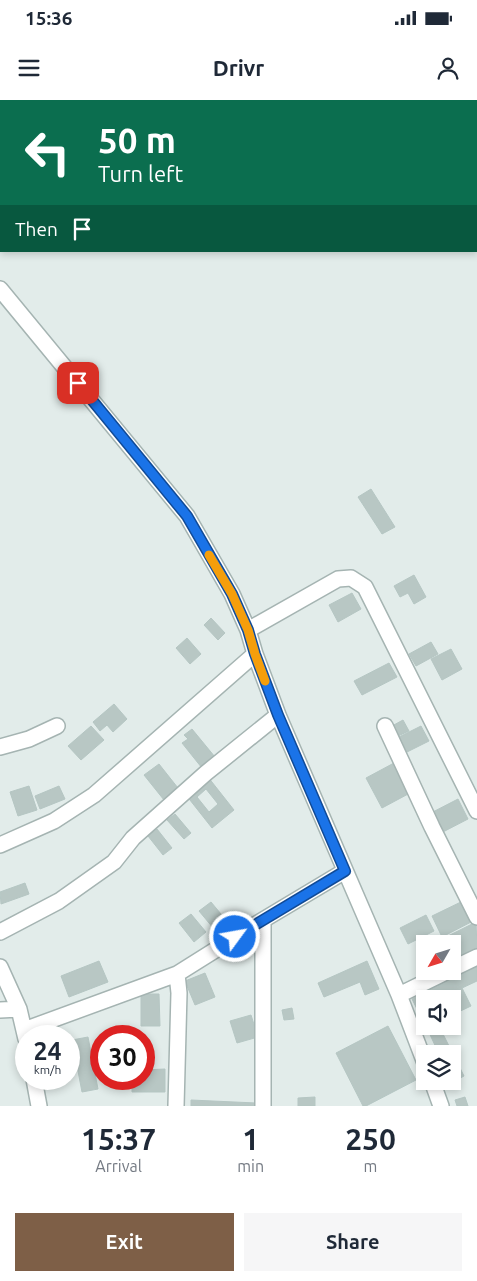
<!DOCTYPE html>
<style>
body{margin:0;font-family:Ubuntu,sans-serif;background:#f6f6f7;color:#1f2937;height:100vh;display:flex;flex-direction:column;font-size:19px;white-space:nowrap}
*{box-sizing:border-box;margin:0}
p{font-size:16px;color:#747a83}
.icon{flex:none;width:28px;height:28px;fill:none;stroke:currentColor;stroke-width:2;stroke-linecap:round;stroke-linejoin:round}
.map{position:relative;height:1006px;overflow:hidden}
.side{display:flex;flex-direction:column;background:#fff;flex:1}
.side>*{flex:none}
.hud{position:absolute;left:0px;top:0px;width:478px;height:152px;box-shadow:0 2px 8px #0003;background:#0b6e4f;color:#fff;overflow:hidden}
.needle{width:32px;rotate:231deg}
.tools{position:absolute;left:416px;top:835px;display:grid;gap:10px}
.tools a{display:grid;place-items:center;width:45px;height:45px;border-radius:0px;background:#fff;box-shadow:0 2px 8px #0003;font-size:25px}
.speed{position:absolute;left:15px;top:925px;display:flex;gap:10px;font-size:25px;font-weight:700;text-align:center}
.speed>*{display:grid;place-content:center;width:65px;height:65px;border-radius:50%;background:#fff;box-shadow:0 2px 8px #0003;line-height:1}
.speed small{font-size:12px;font-weight:400}
.speed .limit{border:8px solid #d22;background:#fff;color:#111}
.pin{position:absolute;display:grid;place-items:center;width:42px;height:42px;color:#fff;margin:-21px;border-radius:10px;box-shadow:0 2px 8px #0006}
.me{position:absolute;width:55px;margin:-28px;rotate:58deg;stroke-linejoin:round;filter:drop-shadow(0 0 4px #0008)}
.turn{display:flex;align-items:center;gap:18px;height:105px;padding:0 15px;font-size:22px}
.turn .icon{width:65px;height:65px;stroke-width:2.5}
.turn b{display:block;font-size:35px;line-height:42px}
.then{display:flex;align-items:center;height:48px;padding:0 15px;background:#0003;gap:10px;font-size:19px}
.eta{display:flex;justify-content:space-evenly;align-items:center;height:85px;text-align:center}
.eta b{font-size:30px;font-weight:600;line-height:35px}
.cta{display:flex;gap:10px;margin-top:auto;padding:10px 15px}
.cta a{flex:1;height:58px;border-radius:0px;background:#7e5f47;color:#fff;font-size:20px;font-weight:600;line-height:58px;text-align:center}
.cta a+a{background:#f6f6f7;color:#1f2937}
.status{display:flex;justify-content:space-between;align-items:center;height:35px;padding:0 25px;background:#fff;direction:ltr}
.status svg{height:14px;fill:currentColor}
header{display:flex;justify-content:space-between;align-items:center;height:65px;padding:0 15px;background:#fff;font-size:22px;font-weight:600}
.map>svg:first-child{display:block}
</style>
<div class="status"><b>15:36</b><svg viewBox="0 0 49 12"><path d="M0 12V9h3v3zM5 12V6h3v6zM10 12V3h3v9zM15 12V0h3v12zM26 1h20v11H26zM47 4h2v5h-2z"/></svg></div>
<header><svg class="icon" aria-label="menu" viewBox="0 0 24 24"><path d="M4 6h16M4 12h16M4 18h16"/></svg>Drivr<svg class="icon" aria-label="person" viewBox="0 0 24 24"><circle cx="12" cy="8" r="4"/><path d="M4 21q1-7 8-7t8 7"/></svg></header>
<div class="map">
<svg width="477" height="1006" viewBox="0 0 477 1006">
<rect width="100%" height="100%" fill="#e2ecea"/>
<path fill="#b8c7c4" stroke="#b5c6c3" fill-rule="evenodd" d="M371,389L395,427L382,434L358,397Z
M414,475L426,497L414,504L408,493L400,497L394,486Z
M352,493L361,509L338,522L329,505Z
M211,518L225,533L218,540L204,525Z
M187,538L201,554L190,564L176,548Z
M431,542L438,554L416,566L409,554Z
M451,549L462,569L442,580L431,559Z
M389,563L397,577L362,595L354,581Z
M114,604L127,619L113,632L107,625L100,631L93,622Z
M403,620L409,631L398,636L392,626Z
M91,626L104,640L81,660L68,646Z
M421,626L429,641L407,652L399,637Z
M192,629L215,657L202,668L182,643L188,639L184,635Z
M394,663L410,693L382,708L366,678Z
M159,664L178,688L164,700L144,675Z
M208,677L234,710L212,728L186,695ZM206,689L218,704L209,712L197,697Z
M29,686L37,710L18,716L10,692Z
M59,686L65,699L40,709L35,696Z
M458,699L468,719L439,734L429,714Z
M175,714L191,733L184,739L167,720Z
M157,729L172,748L163,755L148,736Z
M25,783L29,794L1,804L0,792Z
M465,800L475,820L442,837L432,816Z
M211,802L226,820L214,829L199,811Z
M191,814L206,832L194,842L179,823Z
M426,815L434,831L408,844L400,828Z
M476,822L477,848L453,860L452,844H445L442,839Z
M99,861L108,882L69,897L61,876Z
M367,861L379,889L365,895L360,882L324,897L318,883Z
M477,866V881L462,888L471,906L452,915V899H425V925L412,899Z
M205,873L215,897L195,905L185,881Z
M141,894H159L160,926H141Z
M292,908L294,919L284,920L282,910Z
M251,915L258,937L237,943L230,921Z
M388,926L416,980L366,1006H363L336,953Z
M426,926H439L464,976L453,982L452,954H439Z
M88,937L98,989L82,992L72,940Z
M165,969V992H132V979H144V970Z
M315,997V1006H298V998Z
M465,997L468,1006H457L455,1000Z
M191,1000L256,1003V1006H191Z"/>
<g fill="none" stroke-linecap="round" stroke-linejoin="round">
<g stroke="#a5b4b2" stroke-width="18">
<path id="minor" d="M0,189L187,416L232,494L248,530L255,554L278,615L399,895L425,963
M248,530L338,479L351,478L365,487L477,711
M385,626L432,727L477,817
M0,647L29,639L57,626
M0,745L54,721L94,695L255,554
M263,820V1006
M0,832L59,801L114,762L133,738L206,673L278,615
M0,867L19,909L26,939
M452,869L477,857
M399,895L448,871
M0,910L19,909
M24,930L177,874
M34,979L39,1006
M432,981L441,1006
M176,1006L179,893L177,874L263,820L345,771"/>
</g>
<use href="#minor" stroke="#fff" stroke-width="15"/>
</g>
<g fill="none" stroke-linecap="round" stroke-linejoin="round">
<g stroke="#114b97" stroke-width="12">
<path id="route" d="M78,283L187,416L232,494L248,530L255,554L278,615L345,771L235,837"/>
</g>
<use href="#route" stroke="#1a73e8" stroke-width="9"/>
<path stroke="#f59e0b" stroke-width="9" d="M209,455L232,494L248,530L255,554L265,581"/>
</g>
</svg>
<div class="tools">
<a><svg class="needle" viewBox="-14 -14 28 28"><path d="M0-13l5 13h-10z" fill="#e53935"/><path d="M0 13l5-13h-10z" fill="#747a83"/></svg></a>
<a><svg class="icon" aria-label="sound" viewBox="0 0 24 24"><path d="M4 9h4l5-4v14l-5-4H4zM17 9q2 3 0 6"/></svg></a>
<a><svg class="icon" aria-label="layers" viewBox="0 0 24 24"><path d="M12 4l9 5-9 5-9-5zM3 14l9 5 9-5"/></svg></a>
</div>
<div class="speed"><div>24<small>km/h</small></div><div class="limit">30</div></div>
<div class="pin" style="left:78px;top:283px;background:#d93025"><svg class="icon" aria-label="arrive" viewBox="0 0 24 24"><path d="M6 21V4h12l-3 4 3 4H6"/></svg></div>
<svg class="me" style="left:235px;top:837px" viewBox="-20 -20 40 40"><circle r="17" fill="#1a73e8" stroke="#fff" stroke-width="3"/><path d="M0-11L8 9 0 5-8 9z" fill="#fff"/></svg>
<div class="hud">
<div class="turn"><svg class="icon" aria-label="left" viewBox="0 0 24 24"><path d="M17 20v-9H6M10 6l-5 5 5 5"/></svg><div><b>50 m</b>Turn left</div></div>
<div class="then">Then<svg class="icon" aria-label="arrive" viewBox="0 0 24 24"><path d="M6 21V4h12l-3 4 3 4H6"/></svg></div>
</div>
</div>
<section class="side">
<div class="eta">
<div><b>15:37</b><p>Arrival</p></div>
<div><b>1</b><p>min</p></div>
<div><b>250</b><p>m</p></div>
</div>
<div class="cta"><a>Exit</a><a>Share</a></div>
</section>
